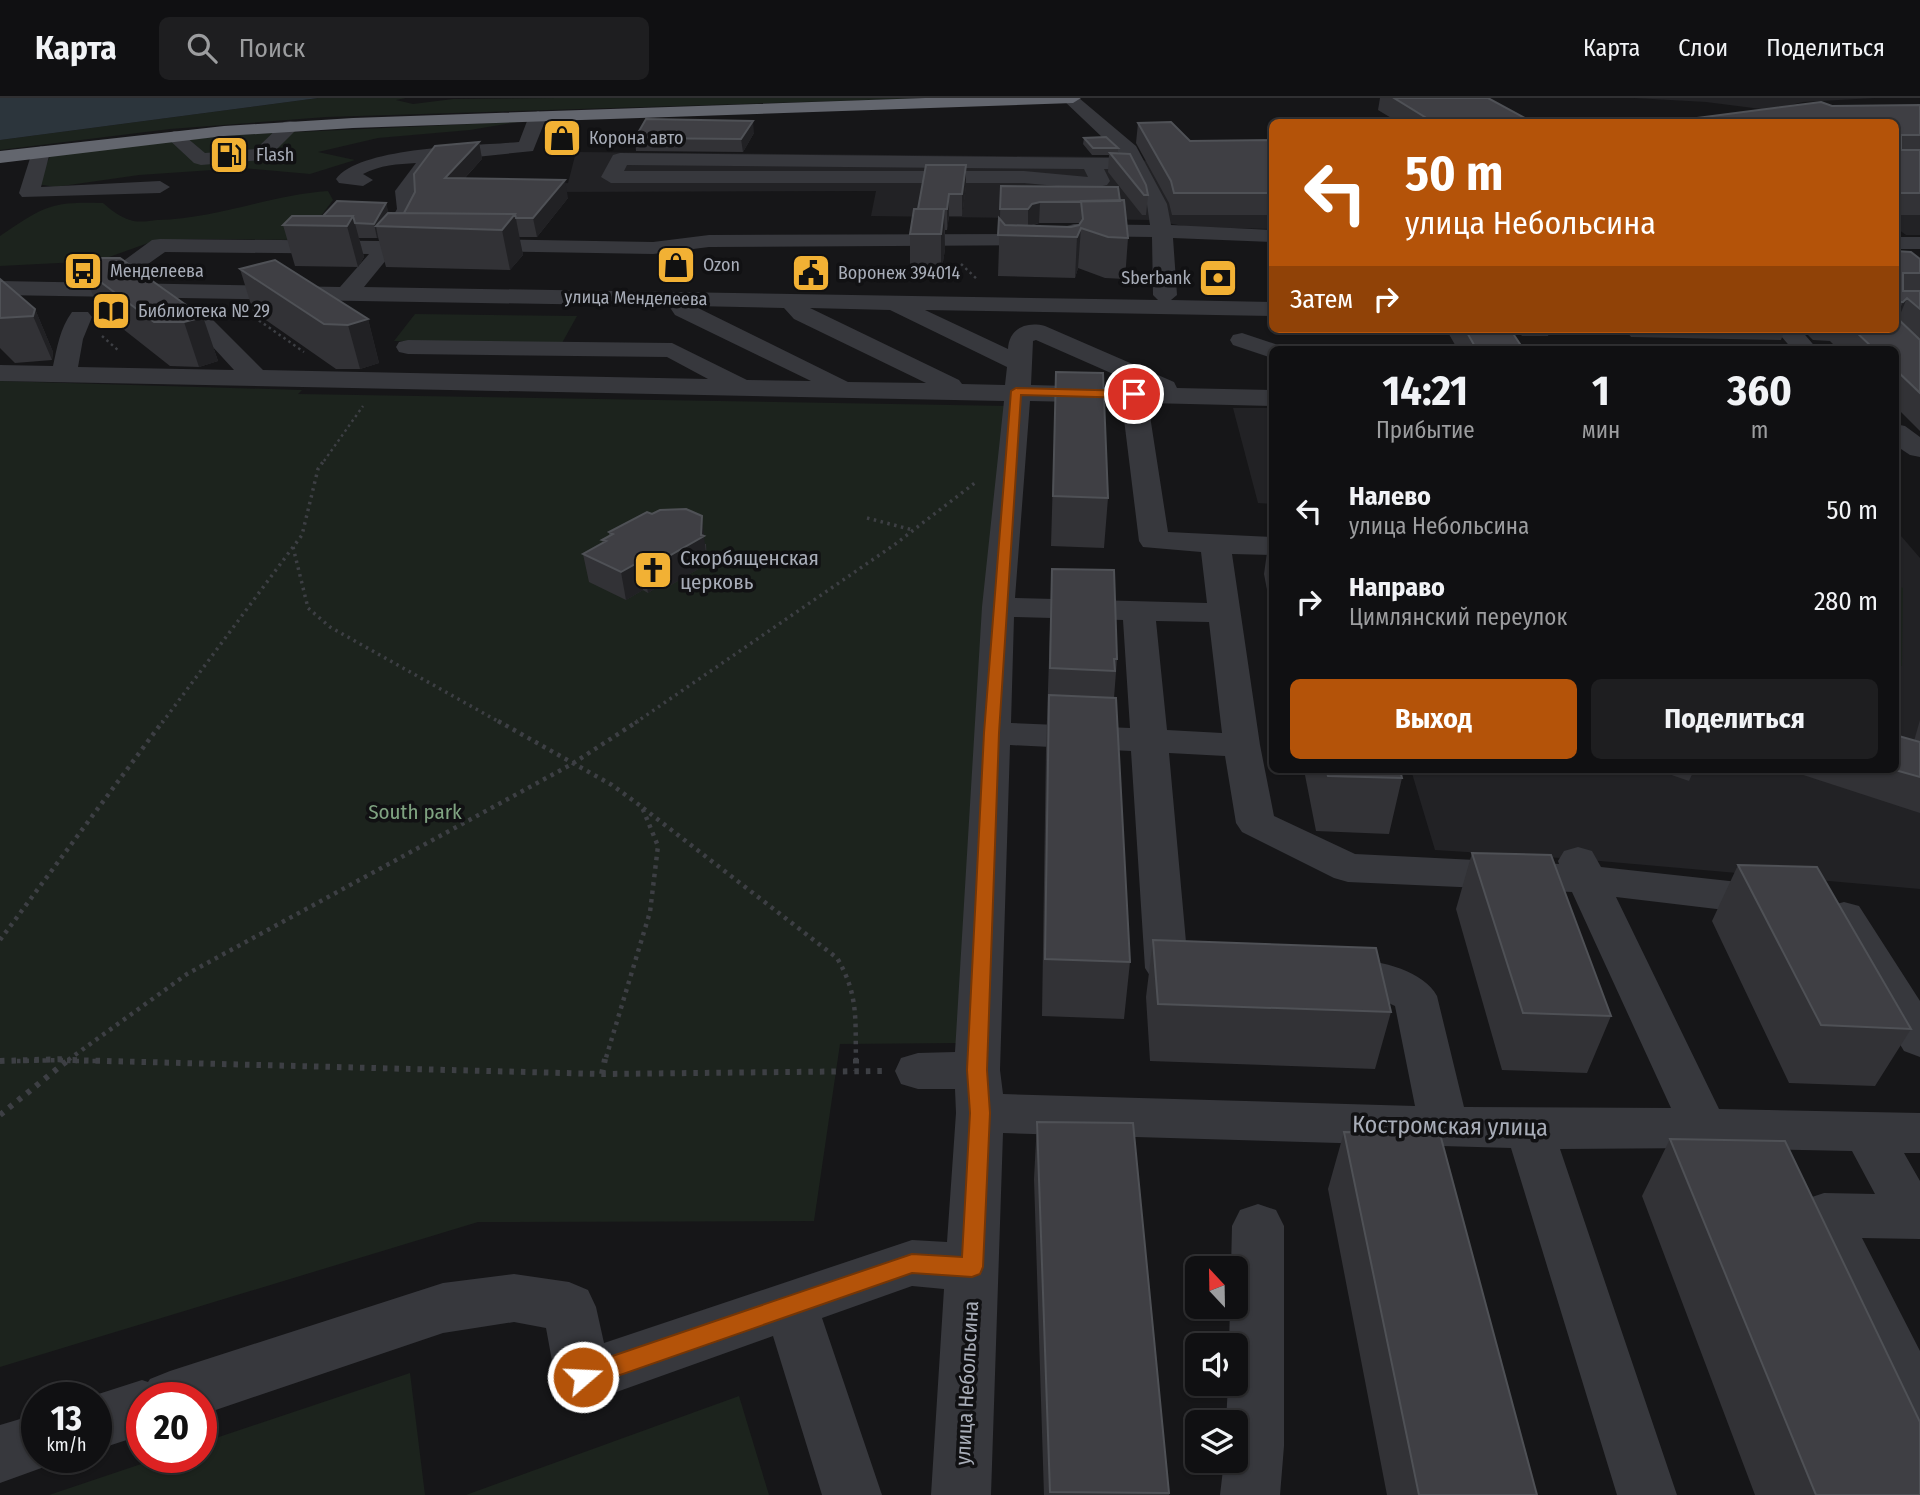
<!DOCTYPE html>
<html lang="ru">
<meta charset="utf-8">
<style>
body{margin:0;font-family:"Fira Sans Condensed",sans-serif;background:#1e1e20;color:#f1f3f6;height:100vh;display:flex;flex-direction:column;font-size:26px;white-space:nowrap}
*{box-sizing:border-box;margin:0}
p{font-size:23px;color:#9c9d9f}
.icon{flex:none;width:38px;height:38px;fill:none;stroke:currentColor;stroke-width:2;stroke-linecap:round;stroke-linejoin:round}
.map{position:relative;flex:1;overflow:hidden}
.panel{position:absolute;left:1269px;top:248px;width:630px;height:427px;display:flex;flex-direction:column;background:#101012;border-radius:10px;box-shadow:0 2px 5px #0004,0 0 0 2px #303032}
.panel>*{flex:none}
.guide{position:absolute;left:1269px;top:21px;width:630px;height:214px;border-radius:10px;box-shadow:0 2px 5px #0004,0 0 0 2px #303032;background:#b45309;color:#fff;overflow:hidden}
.needle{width:46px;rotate:338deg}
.controls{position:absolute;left:1185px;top:1158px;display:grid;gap:14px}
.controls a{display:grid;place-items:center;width:63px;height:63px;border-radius:10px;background:#101012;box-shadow:0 2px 5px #0004,0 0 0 2px #303032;font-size:35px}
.speed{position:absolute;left:21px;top:1284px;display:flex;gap:14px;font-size:35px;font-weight:700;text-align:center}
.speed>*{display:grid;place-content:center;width:91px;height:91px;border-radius:50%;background:#101012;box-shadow:0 2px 5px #0004,0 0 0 2px #303032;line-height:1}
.speed small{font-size:18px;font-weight:400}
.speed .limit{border:10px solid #d22;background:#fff;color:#111}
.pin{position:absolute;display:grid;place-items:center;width:60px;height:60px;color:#fff;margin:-30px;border:4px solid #fff;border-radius:50%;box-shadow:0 2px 7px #0007}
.me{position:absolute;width:77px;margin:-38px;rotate:71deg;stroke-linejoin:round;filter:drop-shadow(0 0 5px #0008)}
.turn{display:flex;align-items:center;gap:24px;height:147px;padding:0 21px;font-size:32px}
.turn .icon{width:91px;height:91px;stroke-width:2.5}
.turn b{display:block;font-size:49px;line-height:60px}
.then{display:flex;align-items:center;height:66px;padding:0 21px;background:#0003;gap:14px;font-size:26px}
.eta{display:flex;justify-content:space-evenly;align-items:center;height:119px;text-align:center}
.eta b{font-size:42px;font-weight:700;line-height:49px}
.action{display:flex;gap:14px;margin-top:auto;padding:14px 21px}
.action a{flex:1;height:80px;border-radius:10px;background:#b45309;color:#fff;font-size:28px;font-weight:700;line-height:80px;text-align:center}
.action a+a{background:#1e1e20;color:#f1f3f6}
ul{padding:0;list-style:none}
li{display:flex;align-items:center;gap:21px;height:91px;padding:0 21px}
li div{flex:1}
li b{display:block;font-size:26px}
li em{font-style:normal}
header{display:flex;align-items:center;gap:42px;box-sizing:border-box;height:98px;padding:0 35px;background:#101012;border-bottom:2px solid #303032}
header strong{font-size:33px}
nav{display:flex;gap:38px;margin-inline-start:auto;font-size:24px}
.search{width:490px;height:63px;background:#1e1e20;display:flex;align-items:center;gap:18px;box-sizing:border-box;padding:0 24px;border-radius:10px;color:#9c9d9f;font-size:26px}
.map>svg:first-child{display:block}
</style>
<header>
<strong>Карта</strong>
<div class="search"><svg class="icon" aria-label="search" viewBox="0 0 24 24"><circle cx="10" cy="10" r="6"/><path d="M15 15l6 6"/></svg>Поиск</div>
<nav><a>Карта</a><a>Слои</a><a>Поделиться</a></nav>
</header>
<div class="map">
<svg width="1920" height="1397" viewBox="0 0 1920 1397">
<rect width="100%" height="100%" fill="#161618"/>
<path fill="#222225" d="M1634,0H1875L1803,4L1769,12L1706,4Z
M576,54L1110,59L1149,63L1272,62V131L1189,129L1151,122L871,118L876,93L548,94L552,86L568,85Z
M1895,60L1920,63V137H1906L1895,129Z
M1233,310H1272V406L1258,405Z
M1895,431L1920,460V791L1577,761L1435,752L1411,672H1895Z"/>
<path fill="#1c231d" d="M318,0H406L396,2L413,6L453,1L557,0H928L326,19L170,31L0,52V42Z
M518,24L470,32L378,40L318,54L355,62L310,76L242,70L139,77L55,89L37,86L51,56L234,37Z
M328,93L333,102L321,118L331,130L320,142L188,141L151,144L98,163L0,168V138C43,109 50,103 103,105C111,112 120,119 130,122C138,125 149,123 157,122C215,121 270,97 328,93Z
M415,216L577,218L562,245L394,243Z
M0,283L302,292L298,296L1009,308L961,945L840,946L814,1123L478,1124L0,1269Z
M1895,488L1903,490L1902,568L1895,566Z
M410,1275L425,1397H49L159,1360H201V1345Z
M739,1298L769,1397H466Z"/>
<path fill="#2c353c" d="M0,0H318L0,42Z"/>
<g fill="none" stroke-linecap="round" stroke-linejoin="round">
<path stroke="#3d3f44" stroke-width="2.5" stroke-dasharray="2.5 3.5" stroke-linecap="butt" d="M961,166L978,182
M254,219L304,254
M102,238L119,253
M324,363L363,308"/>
<path stroke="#3d3f44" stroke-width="3.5" stroke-dasharray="2.5 4.5" stroke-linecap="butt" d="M867,420L913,432
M293,449L308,510L330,529L501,625
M162,625L302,437L318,371L325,361
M635,625L894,447L976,384"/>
<path stroke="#3d3f44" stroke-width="4.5" stroke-dasharray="3.5 5" stroke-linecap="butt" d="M498,623L612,687L642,709L658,748L650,814L605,963
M643,710L837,860C859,897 855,922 856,963
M0,842L163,623
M17,963L68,962L187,876L572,666L638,623
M67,963H97"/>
<path stroke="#3d3f44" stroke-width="6" stroke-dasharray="4.5 7" stroke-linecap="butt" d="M856,961V973
M0,963L69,961
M602,976L605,961
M0,1017L68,962L602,976L882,973"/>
<path fill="#37383d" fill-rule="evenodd" d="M1061,0H1079L1136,48L1167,106L1171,127L1272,132V144L1173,140L1177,197L1171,202L1272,204V218L925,212L1008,251C1009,231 1025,223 1045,228L1174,284L1177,290L1272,292V308L1148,305L1168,434L1272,439V457L1232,456L1260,647L1274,718L1355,756L1559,766L1558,763L1564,753L1578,749L1592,753L1601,769L1775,788L1790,793L1796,803L1790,813L1775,818L1616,799L1719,1011L1920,1015V1055H1904L1920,1083V1141L1862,1140L1920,1253V1340L1900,1331L1798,1117L1806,1101L1824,1095L1875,1096L1852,1053L1704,1050L1560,1051L1677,1397H1617L1511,1050L1003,1035L991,1397H931L944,1191L912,1188L822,1220L882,1397H822L773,1238L583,1306L563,1298L555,1279L546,1230L514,1224L443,1235L201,1317V1300H142V1337L96,1352V1300H86L142,1282L148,1284L150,1281L170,1273L443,1185L514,1176L569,1184L588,1192L596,1209L604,1245L912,1142L947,1144L956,1015L955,991H918L901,986L895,973L901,960L918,955L955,954L982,509L1004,303L0,283V267L53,268C57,250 60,230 72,214H88L92,219L83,241L78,269L234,272L190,224L194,219H210L263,272L708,281L667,259L408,256L399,254L396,249L399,244L408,242L672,245L747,282L811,283L675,217L669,208L0,197V183L108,185L104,180L107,175L152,142L160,141L379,143L397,111L395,93L416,65C398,66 380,67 363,76L373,82L363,88L339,85L336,81C360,48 477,48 519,44L529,18L538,13L547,18L533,53L437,63L415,93L417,111L400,145L364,189L1158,202L1153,197L1152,139L1074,138L1067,136L1063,132L1067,128L1074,126L1150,127L1147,106L1130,72L1104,71L1110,83L1107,87L1089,91L1024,85H611L601,79L613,57L620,55L1124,60ZM627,67L1084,71L1088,79L1024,73H624ZM165,154L369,156L340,189L121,185ZM694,208L784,210L794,221L926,285L848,284ZM810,210L890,212L1007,269L1005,287L962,286L959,282ZM1036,242L1145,290L1031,287L1033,243ZM1030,303L1122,305L1139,443L1143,449L1201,454L1207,505L1015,500ZM1014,519L1123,522L1130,630L1011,625ZM1156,523L1209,524L1222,635L1167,632ZM1010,647L1131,653L1145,870L1152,881C1171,887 1186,888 1205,882L1212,871L1205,860L1187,855L1169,655L1225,658L1236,725L1242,734L1334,780L1348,784L1572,794L1671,1010L1464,1009L1437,898C1420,866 1352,855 1318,866L1312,877L1318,888L1334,893L1365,894L1395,908L1415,1008L1003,996L1000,972Z
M290,23L296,24L299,28L296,32L268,60L261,62L201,67L194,65L165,38L174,33L180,34L205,55L256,51L284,24Z
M41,48L50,54L41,89L160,83L170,89L160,95L22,99L19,95L32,54Z
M1049,136L1057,137L1060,142L1057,147L709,149L653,156L470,153L462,152L459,147L462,142L470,141L653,144L709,137Z
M1895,139H1920V151H1895Z
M1775,231H1800L1818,252H1793Z
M1242,235L1281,248L1284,252H1272V260L1233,247L1230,242L1233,237Z
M1895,326L1905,328L1920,339V359L1910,357L1895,347Z
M1844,804L1859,808L1920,903V959L1904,953L1823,819L1829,808Z
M1258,1106L1276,1112L1284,1128V1348L1280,1397H1220L1224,1363H1236V1325H1226L1228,1286H1236V1248H1229L1230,1209H1236V1171H1231L1232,1128L1240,1112Z
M37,1316V1360H60L58,1364L0,1385V1327Z"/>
<path fill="#63666e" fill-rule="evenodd" d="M925,0H1081L1073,5L353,30L224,38L0,65V53L224,28L353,20Z"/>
</g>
<path fill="#323236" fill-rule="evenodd" d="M1380,0H1488L1532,24H1398L1378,12Z
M1920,7V117H1895V24L1832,8Z
M1138,25L1190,43L1272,42V117H1172L1169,105L1136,45Z
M754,35L743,54L636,53L635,40Z
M1084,40L1118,50V55L1148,97L1146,117H1142L1108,74L1109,57H1092L1083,46Z
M479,44L482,61L465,80L568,100L537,139H519L523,157L510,172L386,169L378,139L377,140H359L364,159L358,169L295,168L283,127L386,105L388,115H404Z
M966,88L962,118H949L947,132H945V151L941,177H910V136L918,111Z
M1001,88L1120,103L1128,140L1125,181L1105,180L1078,170L1075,180L998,178ZM1039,125H1080L1079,127L1071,129L1031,128Z
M1895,153L1920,161V333L1895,308V252H1839L1830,243L1813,242L1802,231H1895Z
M82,170L203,219L218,263L199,269L170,268L99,212Z
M240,171L368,221L379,265L360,271H336L253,213Z
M0,181L35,211L53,254L52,262L15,265L0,250Z
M1446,231H1510L1524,252H1458Z
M1516,231H1550L1548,238H1522Z
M1625,231H1785L1781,242L1631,239Z
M1056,274L1108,400L1104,450L1051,448Z
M1271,426H1272V518L1264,476Z
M609,434L706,446L707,466L664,491L659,488L648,495L643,492L626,502L589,484L583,456L603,445L602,442L609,438Z
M1052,471L1117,561L1114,600L1130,864L1124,921L1042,918L1046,651Z
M1920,622V715L1788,672H1895L1914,643Z
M1304,672H1400L1402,680L1389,736L1316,733Z
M1657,672H1694L1689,683Z
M1472,755L1611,918L1587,975L1502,972L1456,811Z
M1738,767L1911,931L1875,988L1789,985L1712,823Z
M1153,842L1391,914L1375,971L1150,963L1146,899Z
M1037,1024L1169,1395V1397H1044L1034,1081Z
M1344,1034L1537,1397H1387L1328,1091Z
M1670,1041L1920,1397H1755L1642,1098Z"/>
<path fill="#212124" d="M753,23L754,35L743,54L741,41Z
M479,44L482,61L449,97L445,80Z
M966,67V88L962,118V96Z
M565,82L568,100L537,139L533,120Z
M949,96V118L947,132V111Z
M1040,104L1039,125L1031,127L1028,132V111L1032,106Z
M386,105L390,119L376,128L378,139L377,140L374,126Z
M944,111L945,151L941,177V136Z
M515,116L523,157L510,172L502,132Z
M353,118L364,159L358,169L347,128Z
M1081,130L1078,170L1075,180L1077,139Z
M1907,200L1897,224L1895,221L1903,204Z
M35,211L53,254L52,262L33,218Z
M203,219L218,263L199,269L184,224Z
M368,221L379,265L360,271L348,227Z
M702,418L707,466L664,491L660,463Z
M654,460L659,488L648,495L643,466Z
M639,464L643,492L626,502L621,474Z"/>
<path fill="#3f3f44" stroke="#4f5156" stroke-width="2" d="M1394,0H1488L1532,24H1433Z
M1821,4L1832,8L1920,7V37H1901V52H1920V95H1895V24H1666Z
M646,21L753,23L741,41L635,40Z
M1171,24L1190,43L1272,42V95H1174L1171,83L1138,25Z
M1106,39L1118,50H1093L1084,40Z
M479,44L445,80L565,82L533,120H516L515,116L404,115L415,94L414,76L435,48Z
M1110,55L1130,56L1146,87L1148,97H1144Z
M926,67H966L962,96H949L947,111H918Z
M1001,88L1118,89L1120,103L1040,104L1032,106L1028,111H1000Z
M1124,102L1128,140L1108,139L1081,130L1077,139L998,137L999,120L1005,127L1071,129L1079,127L1083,121L1081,103Z
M337,103L386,105L374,126L355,125L353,118H323Z
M914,111H944L941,136H910Z
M388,115L515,116L502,132L376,128Z
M292,118H353L347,128L283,127Z
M1895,153L1911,154L1920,161V175H1903V193H1920V211L1907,200L1903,204H1895Z
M96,160H120L203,219L184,224H154L82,170Z
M275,162L368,221L348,227L324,226L240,171Z
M0,181L35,211L33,218L0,220Z
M1895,218L1920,242V295L1895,271V252H1875L1853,231H1895Z
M1465,231H1510L1524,252H1477Z
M1056,274L1103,275L1108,400L1053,398Z
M686,411L702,418L701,437L704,438L660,463L654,460L643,466L639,464L621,474L583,456L606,443L602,442L613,436L609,434L647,414L652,416L660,412Z
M1052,471L1114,472L1117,561H1114L1115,573L1050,570Z
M1049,597L1116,600L1130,864L1045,861Z
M1895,637L1920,644V679L1895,672Z
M1326,672H1400L1402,680L1328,678Z
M1472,755L1551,757L1611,918L1523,915Z
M1738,767L1817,769L1911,931L1821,927Z
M1153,842L1376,850L1391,914L1158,906Z
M1037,1024L1133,1025L1169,1395L1050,1394Z
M1344,1034L1440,1036L1537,1397H1419Z
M1670,1041L1785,1043L1920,1324V1397H1816Z"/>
<path fill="#b45309" stroke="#753606" stroke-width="2" d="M1016,290L1134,293L1139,296L1134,300L1021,297L999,635L987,972L990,1015L983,1169L980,1176L972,1179L912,1175L583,1290L575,1287L571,1279L575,1272L583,1268L912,1156L962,1159L970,1015L967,972L984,635L1011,293Z"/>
<defs>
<g id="shop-square" transform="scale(2.0125)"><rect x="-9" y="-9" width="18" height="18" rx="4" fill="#f2b134" stroke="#111113"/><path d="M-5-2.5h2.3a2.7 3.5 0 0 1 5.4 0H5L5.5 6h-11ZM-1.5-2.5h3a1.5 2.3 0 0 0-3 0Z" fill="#111"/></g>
<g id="fuel-square" transform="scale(2.0125)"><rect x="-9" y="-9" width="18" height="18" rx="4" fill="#f2b134" stroke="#111113"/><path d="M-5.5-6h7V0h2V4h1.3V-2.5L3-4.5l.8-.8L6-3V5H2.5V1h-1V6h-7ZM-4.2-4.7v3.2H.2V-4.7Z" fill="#111"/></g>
<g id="bus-square" transform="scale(2.0125)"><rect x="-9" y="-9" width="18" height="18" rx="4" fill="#f2b134" stroke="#111113"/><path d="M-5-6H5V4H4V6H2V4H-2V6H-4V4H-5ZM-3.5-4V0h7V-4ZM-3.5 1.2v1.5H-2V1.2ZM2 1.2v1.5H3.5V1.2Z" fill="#111"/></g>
<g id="civic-square" transform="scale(2.0125)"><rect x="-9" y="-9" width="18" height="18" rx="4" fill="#f2b134" stroke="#111113"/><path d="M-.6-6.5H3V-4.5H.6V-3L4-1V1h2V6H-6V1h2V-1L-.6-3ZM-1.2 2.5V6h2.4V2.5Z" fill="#111"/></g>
<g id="bank-square" transform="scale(2.0125)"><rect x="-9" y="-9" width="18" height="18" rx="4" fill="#f2b134" stroke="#111113"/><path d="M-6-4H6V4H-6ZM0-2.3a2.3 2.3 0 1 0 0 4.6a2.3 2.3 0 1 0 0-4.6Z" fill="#111"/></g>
<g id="library-square" transform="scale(2.0125)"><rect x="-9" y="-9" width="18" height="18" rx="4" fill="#f2b134" stroke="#111113"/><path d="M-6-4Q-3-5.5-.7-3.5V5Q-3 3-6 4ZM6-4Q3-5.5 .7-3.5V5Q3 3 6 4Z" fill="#111"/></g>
<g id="church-square" transform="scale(2.0125)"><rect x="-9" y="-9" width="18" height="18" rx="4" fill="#f2b134" stroke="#111113"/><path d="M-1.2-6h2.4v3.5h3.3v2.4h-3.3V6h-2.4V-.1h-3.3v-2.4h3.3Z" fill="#111"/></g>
</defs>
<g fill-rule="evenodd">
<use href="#shop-square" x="562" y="40"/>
<use href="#fuel-square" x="229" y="57"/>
<use href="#shop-square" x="676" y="167"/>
<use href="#bus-square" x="83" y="173"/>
<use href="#civic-square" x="811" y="175"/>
<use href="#bank-square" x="1218" y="180"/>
<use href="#library-square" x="111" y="213"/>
<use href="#church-square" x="653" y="472"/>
</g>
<g text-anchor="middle" stroke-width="7" stroke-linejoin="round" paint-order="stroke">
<g font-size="18" fill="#a8adb8" stroke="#111113" text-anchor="start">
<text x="589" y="46">Корона авто</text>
<text x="256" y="63">Flash</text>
<text x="703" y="173">Ozon</text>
<text x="110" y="179">Менделеева</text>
<text x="838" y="181">Воронеж 394014</text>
<text x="1191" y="186" text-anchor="end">Sberbank</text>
<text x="138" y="219">Библиотека № 29</text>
</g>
<g font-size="18" fill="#a8adb8" stroke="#111113">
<text transform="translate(636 200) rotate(1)" y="6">улица Менделеева</text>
</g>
<g font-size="21" fill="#a8adb8" stroke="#111113" text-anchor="start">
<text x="680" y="467">Скорбященская<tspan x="680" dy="24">церковь</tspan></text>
</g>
<g font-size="21" fill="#7fa381" stroke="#111113">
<text x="415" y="721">South park</text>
</g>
<g font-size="21" fill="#a8adb8" stroke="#111113">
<text transform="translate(967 1285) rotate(-87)" y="7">улица Небольсина</text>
</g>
<g font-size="24" fill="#a8adb8" stroke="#111113">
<text transform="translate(1450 1028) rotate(1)" y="8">Костромская улица</text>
</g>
</g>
</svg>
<div class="controls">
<a><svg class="needle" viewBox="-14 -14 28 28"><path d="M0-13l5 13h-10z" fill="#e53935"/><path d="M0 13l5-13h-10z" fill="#9c9d9f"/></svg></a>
<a><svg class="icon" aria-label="sound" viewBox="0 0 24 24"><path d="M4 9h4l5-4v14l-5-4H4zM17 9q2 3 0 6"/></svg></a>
<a><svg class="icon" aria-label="layers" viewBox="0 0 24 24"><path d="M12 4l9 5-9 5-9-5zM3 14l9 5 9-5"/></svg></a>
</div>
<div class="speed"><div>13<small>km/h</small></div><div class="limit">20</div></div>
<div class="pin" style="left:1134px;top:296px;background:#d93025"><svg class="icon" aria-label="arrive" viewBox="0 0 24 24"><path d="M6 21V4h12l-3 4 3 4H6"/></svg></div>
<svg class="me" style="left:583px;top:1279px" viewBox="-20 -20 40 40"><circle r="17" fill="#b45309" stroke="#fff" stroke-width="3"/><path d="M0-11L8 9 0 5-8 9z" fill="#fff"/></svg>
<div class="guide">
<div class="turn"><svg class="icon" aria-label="left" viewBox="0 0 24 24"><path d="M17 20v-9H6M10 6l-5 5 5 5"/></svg><div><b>50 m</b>улица Небольсина</div></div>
<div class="then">Затем<svg class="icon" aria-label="right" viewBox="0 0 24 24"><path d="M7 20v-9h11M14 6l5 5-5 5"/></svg></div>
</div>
<section class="panel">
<div class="eta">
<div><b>14:21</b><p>Прибытие</p></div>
<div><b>1</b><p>мин</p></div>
<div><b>360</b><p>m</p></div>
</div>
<ul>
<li><svg class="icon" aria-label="left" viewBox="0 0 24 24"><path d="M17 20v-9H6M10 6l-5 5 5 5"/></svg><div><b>Налево</b><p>улица Небольсина</p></div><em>50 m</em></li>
<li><svg class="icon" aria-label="right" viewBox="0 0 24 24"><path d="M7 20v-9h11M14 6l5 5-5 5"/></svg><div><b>Направо</b><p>Цимлянский переулок</p></div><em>280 m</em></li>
</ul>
<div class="action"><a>Выход</a><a>Поделиться</a></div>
</section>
</div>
